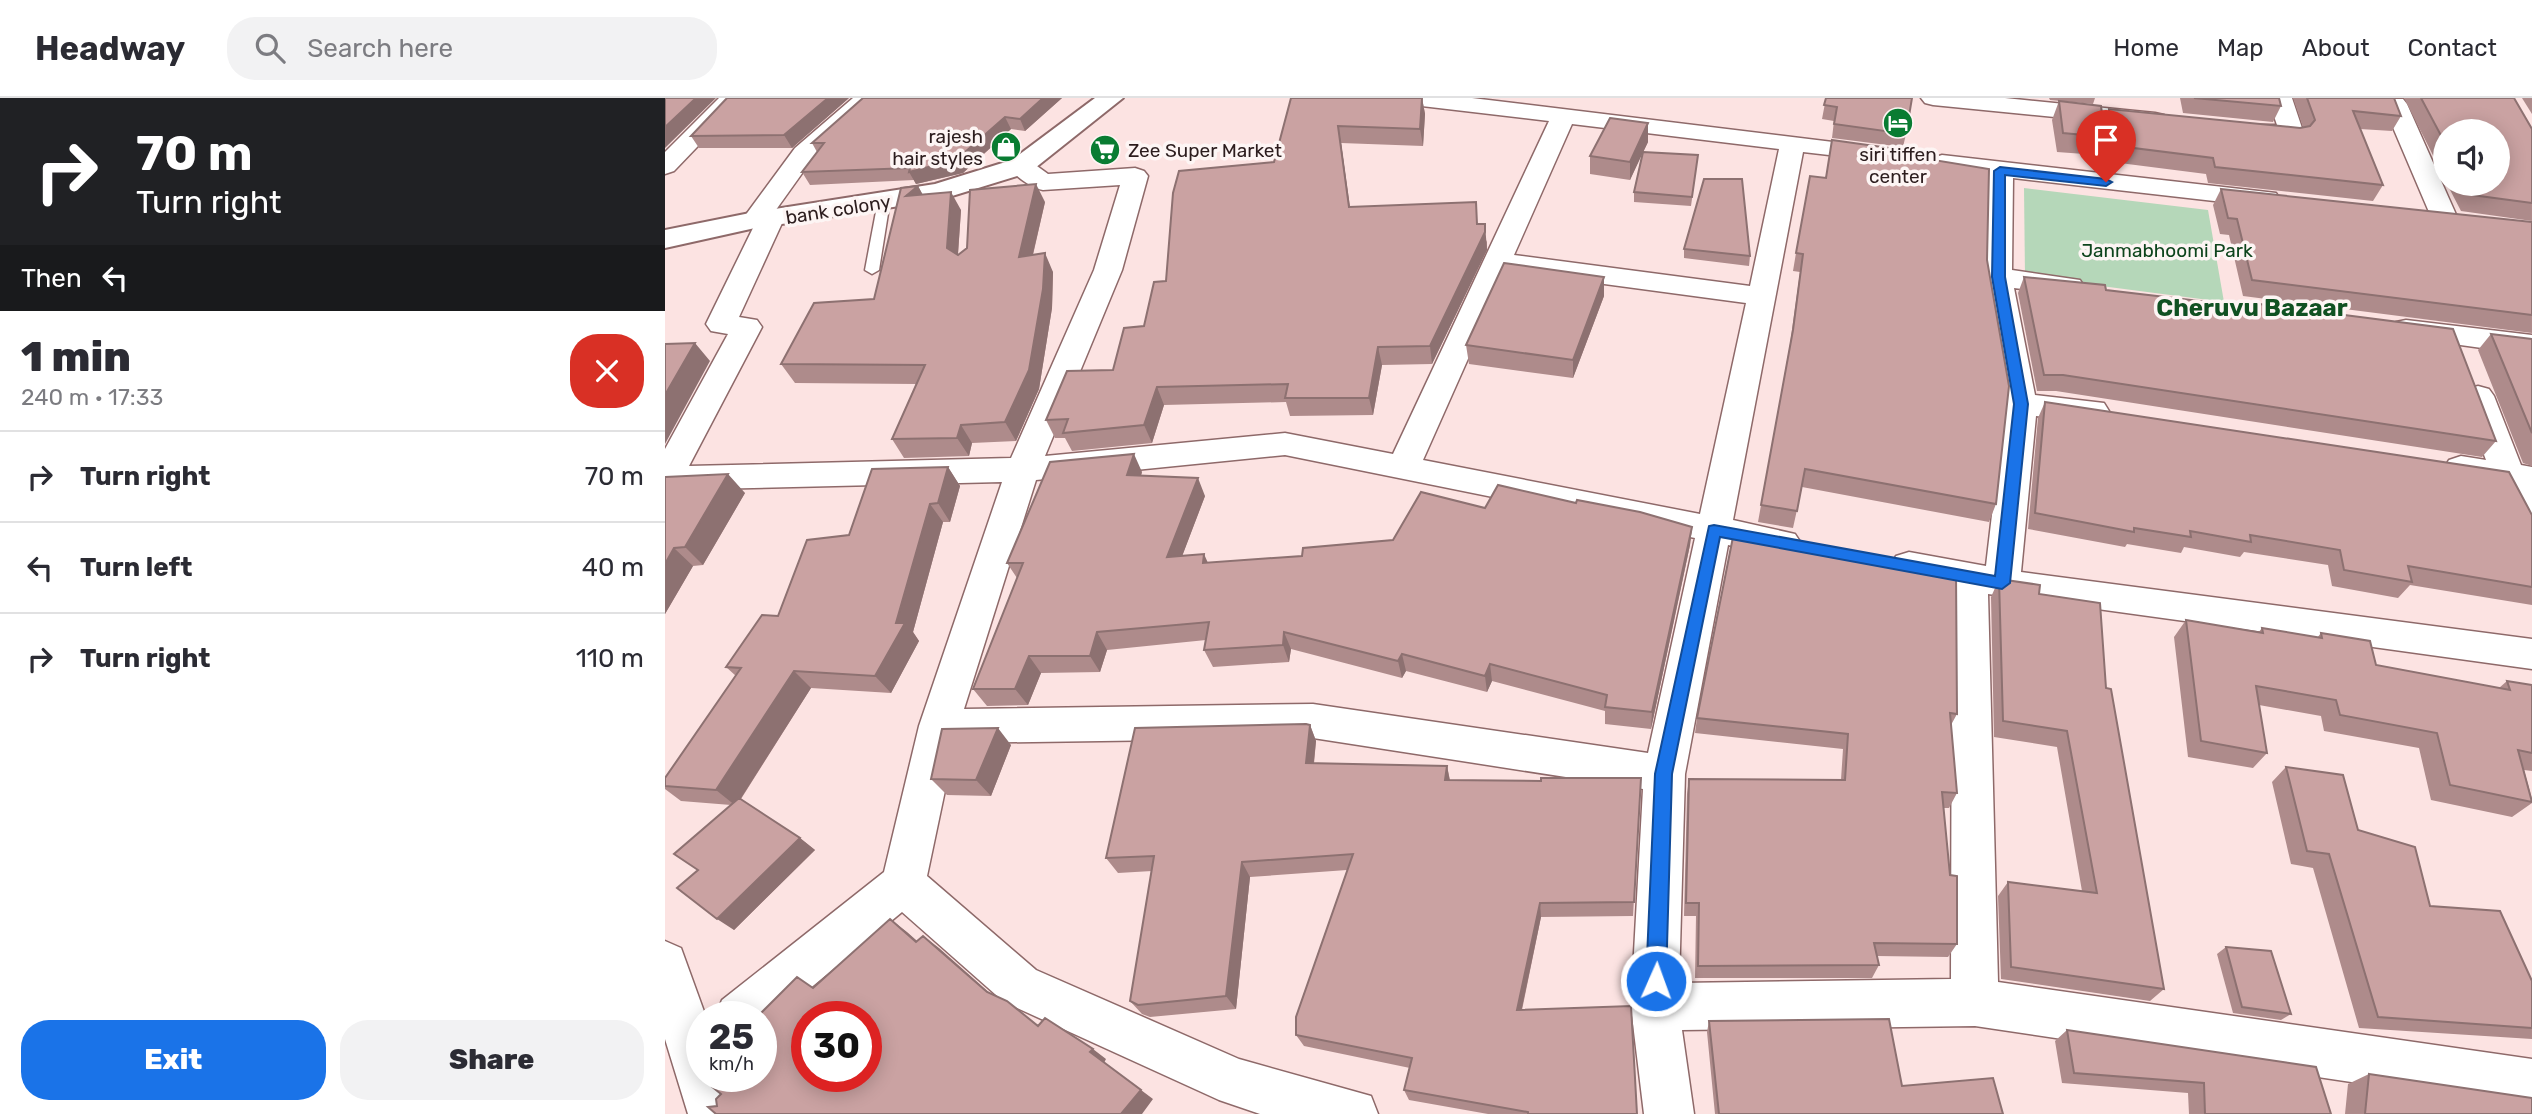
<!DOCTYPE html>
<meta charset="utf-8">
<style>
body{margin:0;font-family:Rubik,sans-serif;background:#f2f2f3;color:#2b2b33;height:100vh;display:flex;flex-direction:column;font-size:26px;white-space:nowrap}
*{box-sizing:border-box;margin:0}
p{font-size:23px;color:#7c7c81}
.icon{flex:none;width:38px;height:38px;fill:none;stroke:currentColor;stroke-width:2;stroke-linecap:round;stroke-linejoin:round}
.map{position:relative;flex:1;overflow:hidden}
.side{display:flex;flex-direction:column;background:#fff;width:665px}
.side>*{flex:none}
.hud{background:#202124;color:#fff;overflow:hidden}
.buttons{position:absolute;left:1768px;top:21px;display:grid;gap:14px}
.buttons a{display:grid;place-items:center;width:77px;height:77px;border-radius:50%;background:#fff;box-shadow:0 4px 18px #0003;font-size:35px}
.speed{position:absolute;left:21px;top:903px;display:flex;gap:14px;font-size:35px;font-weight:700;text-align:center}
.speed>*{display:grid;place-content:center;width:91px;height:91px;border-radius:50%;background:#fff;box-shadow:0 4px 18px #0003;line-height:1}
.speed small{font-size:18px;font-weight:400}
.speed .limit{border:10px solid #d22;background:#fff;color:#111}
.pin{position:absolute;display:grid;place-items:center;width:60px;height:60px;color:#fff;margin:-72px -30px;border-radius:50% 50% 50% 0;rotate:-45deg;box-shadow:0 0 7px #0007}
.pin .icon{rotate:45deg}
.me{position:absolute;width:77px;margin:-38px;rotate:2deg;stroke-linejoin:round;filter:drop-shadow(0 0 5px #0008)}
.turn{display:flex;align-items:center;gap:24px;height:147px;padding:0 21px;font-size:32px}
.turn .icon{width:91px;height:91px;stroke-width:2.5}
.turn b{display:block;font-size:49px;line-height:60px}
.then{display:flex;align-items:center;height:66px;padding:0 21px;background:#0003;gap:14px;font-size:26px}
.round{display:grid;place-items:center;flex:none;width:74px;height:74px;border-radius:28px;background:#f2f2f3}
.overview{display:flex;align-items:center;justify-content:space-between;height:119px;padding:0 21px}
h1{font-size:42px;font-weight:800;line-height:52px}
.button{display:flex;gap:14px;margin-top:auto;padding:14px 21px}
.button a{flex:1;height:80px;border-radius:28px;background:#1a73e8;color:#fff;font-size:28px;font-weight:800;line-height:80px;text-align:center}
.button a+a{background:#f2f2f3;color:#2b2b33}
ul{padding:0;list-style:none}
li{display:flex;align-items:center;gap:21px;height:91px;padding:0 21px;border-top:2px solid #e1e1e2}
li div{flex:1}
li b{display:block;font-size:26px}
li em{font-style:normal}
header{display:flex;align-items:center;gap:42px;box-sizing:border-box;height:98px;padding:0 35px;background:#fff;border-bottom:2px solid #e1e1e2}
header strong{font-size:33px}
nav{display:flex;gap:38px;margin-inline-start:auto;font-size:24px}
.search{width:490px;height:63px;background:#f2f2f3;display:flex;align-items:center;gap:18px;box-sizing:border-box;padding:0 24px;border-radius:28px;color:#7c7c81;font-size:26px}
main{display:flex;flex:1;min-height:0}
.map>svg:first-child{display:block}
</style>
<header>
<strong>Headway</strong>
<div class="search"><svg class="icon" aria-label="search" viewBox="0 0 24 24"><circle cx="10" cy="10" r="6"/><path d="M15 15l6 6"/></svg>Search here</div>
<nav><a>Home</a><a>Map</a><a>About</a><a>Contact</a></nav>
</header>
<main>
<section class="side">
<div class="hud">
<div class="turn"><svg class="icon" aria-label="right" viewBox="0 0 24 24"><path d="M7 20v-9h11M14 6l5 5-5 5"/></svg><div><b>70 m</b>Turn right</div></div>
<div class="then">Then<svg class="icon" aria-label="left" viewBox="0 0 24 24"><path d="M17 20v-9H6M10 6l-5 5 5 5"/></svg></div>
</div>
<div class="overview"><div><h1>1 min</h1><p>240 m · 17:33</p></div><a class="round" style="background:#d93025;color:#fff"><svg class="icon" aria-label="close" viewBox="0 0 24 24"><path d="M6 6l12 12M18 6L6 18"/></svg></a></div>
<ul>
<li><svg class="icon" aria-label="right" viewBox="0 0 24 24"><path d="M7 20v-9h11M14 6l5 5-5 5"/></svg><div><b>Turn right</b></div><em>70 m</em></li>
<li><svg class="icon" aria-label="left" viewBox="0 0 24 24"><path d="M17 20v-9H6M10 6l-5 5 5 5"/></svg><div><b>Turn left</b></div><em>40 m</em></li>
<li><svg class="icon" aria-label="right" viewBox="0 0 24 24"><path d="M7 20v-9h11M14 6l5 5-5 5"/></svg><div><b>Turn right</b></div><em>110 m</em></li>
</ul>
<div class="button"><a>Exit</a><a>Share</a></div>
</section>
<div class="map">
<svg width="1867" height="1016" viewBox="0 0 1867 1016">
<rect width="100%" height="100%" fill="#fce3e2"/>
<path fill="#b5d7b9" d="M1359,90L1543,112L1559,204L1360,178Z"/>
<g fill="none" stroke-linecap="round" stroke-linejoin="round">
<g stroke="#8e6969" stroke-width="3">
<path id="lane" d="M219,99L225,103L214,172L207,176L200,172L213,103Z"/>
</g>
<g stroke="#8e6969" stroke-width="3">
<path id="street" d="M54,0H79L9,73L0,76V54Z
M188,0H214L148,60L108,116L118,123L74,219L92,222L97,229L24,368L346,360L429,172L455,87L378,92C365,89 351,79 343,68L347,63H365L383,76L470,70L479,73L483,78L457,172L380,358L620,335L728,356L884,23L748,7L740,5L736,0H807L1225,51L1228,56L1225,61L1216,63L1138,54L1068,422L1130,436L1136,445L1130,454L1118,458L1063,447L1020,676L1014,885L1286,881L1287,490L1231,478L1226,468L1231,458L1244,454L1321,468L1340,306L1319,179L1322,78L1268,70L1264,65L1268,60L1277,57L1611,95L1615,101L1611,107L1602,109L1348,80L1347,172L1415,182L1419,188L1415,194L1405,197L1349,190L1370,297L1439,305L1444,313L1439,321L1428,324L1371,318L1356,474L1867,541V571L1323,496L1333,884L1867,961V1011L1310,928L1017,932L1029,1016H979L966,909L978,691L648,640L290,645L262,778L371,872L574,961L706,998L713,1016H595L554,1002L339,904L237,814L96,931V919H50L57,902L219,774L254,628L337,384L0,392V351L63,236L46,233L41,226L88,130L81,128L77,122L130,50ZM907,26L1114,51L1085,188L849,157ZM842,173L1081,205L1035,416L758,362ZM620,357L1030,440L983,655L648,606L299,611L371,382Z
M1256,0H1340L1490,15L1499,17L1502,22L1499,27L1490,29L1268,7L1260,5Z
M1603,0H1627L1639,36L1636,41L1627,43L1577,37L1574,32L1577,27H1612Z
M1722,1H1738L1742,6L1793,121L1789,127H1771L1767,121L1718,6Z
M1741,222L1867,237V257L1731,238L1726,231L1731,224Z
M1813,288L1824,291L1829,298L1856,367L1867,369V438L1855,434L1831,387L1784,378L1779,370L1784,362L1796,358L1821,362L1797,298L1802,291Z
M0,843L16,850L41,919H37V978H60L73,1016H23L0,941Z"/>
</g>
<g stroke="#8e6969" stroke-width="4">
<path id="secondary" d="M430,0H458L365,74L274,102L90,130L0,150V132L90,114L270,86L347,62Z"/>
</g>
<use href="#lane" fill="#fff" fill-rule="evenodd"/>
<use href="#street" fill="#fff" fill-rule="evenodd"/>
<use href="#secondary" fill="#fff" fill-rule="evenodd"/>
</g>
<path fill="#ae8b8b" d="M184,0L127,50H34L26,38Z
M198,0H397L360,33L346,31L298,75L251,86L249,82L145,87L137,74L152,54L147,45Z
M626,0H757L760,16L758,48L676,45L685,109L813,126L822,144V152L767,266L717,267L708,317L625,318L621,304L499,307L487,345L407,353L400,340H390L381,322L448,272L479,228L501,183L609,64Z
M1161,0L1241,36L1238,49L1167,40L1169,23L1157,21Z
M1384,0H1430L1428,6L1385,2Z
M1515,0H1614L1616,8L1608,24L1518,15Z
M1628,0H1729L1736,18L1727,33L1695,31L1718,87L1708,103L1543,85L1541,76L1439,63L1438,44L1433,57L1392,54L1387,22L1394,3L1439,24L1444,11L1635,30L1638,29Z
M1739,0H1849L1867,31V123L1796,113L1782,86H1832L1780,33V81Z
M1857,0H1867V16Z
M983,25V44L978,54L1033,57L1026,108L969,104V94L977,55L965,82L925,76V58Z
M1238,57L1322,162L1331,406L1324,424L1137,389L1128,430L1093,424L1125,246L1135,174L1128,173L1131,155L1160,80Z
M253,88L257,96L296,112L293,157L380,104L368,157L388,174L387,210L374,291L351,343L307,345L304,358L239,360L227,341L251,286L130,285L116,266L209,201Z
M1556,91L1867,124V235L1578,198L1564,137L1555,136L1548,107Z
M1019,151L1085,158L1084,168L1019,160Z
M939,179V198L908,280L804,266L801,247Z
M1359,179L1441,192L1592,210L1594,206L1831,343L1817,359L1391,293H1372L1353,195Z
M1826,236L1867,241V368L1858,365L1813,252Z
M1380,304L1867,417V507L1745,487L1733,500L1667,488L1663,467L1579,454L1575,459L1519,449L1516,455L1462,446L1460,449L1363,431L1373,320Z
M283,369L295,388L285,424H278L248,534L254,543L226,595L146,590L76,701L135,740L150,752L69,832L33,772L66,707L16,703L0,691V680L71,578L61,569L113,518L184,437Z
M477,374L476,378L540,398L517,458L543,465L637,458L728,442L820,410L911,405L1027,429L1025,447L986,631L940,626V613L827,583L822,594L741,573L737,580L626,551L624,564L548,569L539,552L541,542L442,552L435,574L376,575L363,607L322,608L308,591L352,480L342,465Z
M0,379L80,395L38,467L28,468L0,516Z
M1069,434L1292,616L1286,627L1292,695L1284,710H1278L1292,846L1283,859L1212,858L1214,867L1207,880H1030L1031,818H1019L1022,696L1024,681L1176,682L1178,651L1030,635L1032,620Z
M1334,481L1374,496L1441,590L1499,891L1485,903L1336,881L1333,798L1343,784L1417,793L1392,649L1329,639L1326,499Z
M1521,522L1593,535L1597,530L1652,540L1656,535L1711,567L1834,590L1842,583L1867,587V673L1859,672L1867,701V705L1847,719L1766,702L1754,650L1659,633L1656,618L1594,607L1602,655L1588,670L1523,659L1509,539Z
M645,627L651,643L649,666L782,668L785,682L876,683L976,680L968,818L876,819L857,912L972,1016H823L744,1002L739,992L745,970L639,948L631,937L682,772L585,779L571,911L485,919L477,916L465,903L487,773L453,775L441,760Z
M346,647L326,698L282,697L266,681Z
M1621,669L1693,732L1765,808L1867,883V941L1694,930L1648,770L1626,766L1607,684Z
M1561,849L1626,916L1616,922L1568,915L1552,856Z
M1044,923L1237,988L1338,1016H1050L1042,934Z
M1402,932L1666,1016H1524L1523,995L1397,985L1390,943Z
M1704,976L1867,1016H1680L1683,986Z"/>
<path fill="#8d7171" d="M31,0H51L0,50V29Z
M163,0H184L127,50L119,37Z
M378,0H397L360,33L355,21Z
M757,0L760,16L758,48L755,31Z
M340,19L346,31L298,75L251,86L244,74Z
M983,25V44L965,82V64Z
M673,28L676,45L687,127L684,109Z
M371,86L380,104L363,177L354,159Z
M253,88L263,106L241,98Z
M286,94L296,112L292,169L282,150Z
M820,126L822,152L767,266L765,248Z
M380,155L388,174L387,210L374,291L351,343L340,324Z
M939,179V198L908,280V262Z
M30,245L45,263L0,346V297Z
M713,249L717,267L708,317L704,300Z
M492,289L499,307L487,345L479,327Z
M296,327L307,345L304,358L292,340Z
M469,356L477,374L470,395L462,377Z
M283,369L295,388L285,424L273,405Z
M63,376L80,395L38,467L20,449Z
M533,380L540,398L510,477L502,459Z
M265,406L278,424L248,534L254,543L226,595L210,578L231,525Z
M1027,429L1025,447L986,631L987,614Z
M9,450L28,468L0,516V466Z
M539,456L547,474L538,465Z
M432,534L442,552L435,574L425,558Z
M619,534L626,551L624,564L618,547Z
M737,556L741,573L737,580L733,563Z
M364,558L376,575L363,607L350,591Z
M825,566L827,583L822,594L820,578Z
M129,573L146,590L71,708L51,692Z
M645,627L651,643L647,681L641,665Z
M333,630L346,647L326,698L311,682Z
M782,668L785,684L780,682Z
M135,740L150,752L69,832L52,821Z
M577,764L585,779L571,911L561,898Z
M875,805L876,819L854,924L852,912Z
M225,821L242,834L268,857L251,844Z
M258,838L274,850L337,906L322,894Z
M428,951L441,961L439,965L425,954Z
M476,992L488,1001L477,1016H456Z"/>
<path fill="#caa2a2" stroke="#8d7171" stroke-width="2" fill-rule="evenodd" d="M0,0H31L0,29Z
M62,0H163L119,37L26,38Z
M198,0H378L355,21L340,19L291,62L244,74L245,70L137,74L159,45H147Z
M626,0H757L755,31L673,28L684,109L811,104L812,126H820V134L765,248L713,249L704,300H620L623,286L492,289L479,327L398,335L403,321L381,322L402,273L448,272L459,230L479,228L489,184L501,183L508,95L514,73L609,64Z
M1161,0H1247L1241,36L1169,26L1172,9L1159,7Z
M1529,0H1614L1616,8Z
M1642,0H1729L1736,18L1688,13L1718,87L1550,69L1548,60L1445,47L1444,11L1635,30L1645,28L1650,22Z
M1756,0H1849L1867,31V105L1807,97L1801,86H1832V33H1780V45Z
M1394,3L1436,8L1440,39L1398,35Z
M945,20L983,25L965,64L925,58Z
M1167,42L1239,52L1238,57L1324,71L1322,162L1344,288L1331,406L1140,371L1132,413L1096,407L1128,232L1138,156L1131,155L1145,78L1161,80Z
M978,54L1033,57L1027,99L969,94Z
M1039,81H1077L1085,158L1019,151Z
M371,86L354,159L380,155L378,191L364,272L340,324L296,327L292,340L227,341L260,267L116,266L149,205L209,201L236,90L253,88L241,98L286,94L282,150L293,157L302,150L305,92Z
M1556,91L1867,124V217L1587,182L1572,121L1563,120Z
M839,165L939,179L908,262L801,247Z
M1359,179L1440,187L1441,192L1594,210V206L1788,231L1831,343L1398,277H1379Z
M1826,236L1867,241V335Z
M30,245L0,297V246Z
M1380,304L1844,374L1867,417V489L1743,468L1747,484L1679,472L1675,452L1585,437L1586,444L1525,433L1526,439L1469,430V434L1370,415Z
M469,356L462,377L533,380L502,459L539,456L538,465L637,458L638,450L728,442L756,394L820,410L833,387L911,405L912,402L975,414L1027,429L987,614L940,609L942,597L825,566L820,578L737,556L733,563L619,534L618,547L539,552L544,524L432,534L425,558H364L350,591H308L358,465H342L385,364Z
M283,369L273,405L265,406L231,525H240L210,578L129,573L51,692L0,688V680L76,570L61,569L97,517L113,518L142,442L184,437L207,371Z
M63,376L20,449L9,450L0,466V379Z
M1069,434L1291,475L1292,616L1285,615L1292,695L1277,694L1285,777L1292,778V846L1209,845L1214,867L1033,868L1034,805H1021L1024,681L1180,682L1183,636L1032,620Z
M1334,481L1375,487L1374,496L1435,505L1441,590L1446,591L1499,891L1346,869L1343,784L1432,795L1402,633L1338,623Z
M1521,522L1598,535L1597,530L1657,540L1656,535L1705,543L1711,567L1845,592L1842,583L1867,587V655L1853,652L1867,704L1785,687L1772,635L1675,617L1671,602L1591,588L1602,655L1536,643Z
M641,626L645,627L641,665L782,668L780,682L876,683V680H976L969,804L875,805L852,912L966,908L972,1016H863V1014L739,992L747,960L631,937V919L688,756L577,764L561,898L473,907L465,903L489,758L441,760L470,630Z
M333,630L311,682L266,681L277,631Z
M1621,669L1678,677L1693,732L1750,749L1765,808L1835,813L1867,883V930L1713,919L1664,756L1642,753Z
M74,700L135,740L52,821L12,790L33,772L9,756Z
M225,821L251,844L258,838L322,894L342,903L373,928L380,920L428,951L425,954L476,992L456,1016H51L43,1009L52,1008L51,1001L56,996L46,988L43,978H96V919H92L132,879L148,890ZM142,919H201V978H142Z
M1561,849L1606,853L1626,916L1577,909Z
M1224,921L1237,988L1328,980L1338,1016H1054L1044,923Z
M1402,932L1651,969L1666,1016H1540L1539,985L1409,975Z
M1704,976L1867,1000V1016H1700Z"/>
<path fill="#1a73e8" stroke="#114b97" stroke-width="2" d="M1335,69L1441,81L1447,84L1441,88L1340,77V179L1363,306L1345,485L1337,491L1055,439L1007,676L1001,883L998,890L991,893L984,890L981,883L990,676L1044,428L1049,427L1330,478L1349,306L1327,179L1329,73Z"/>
<defs>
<g id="hotel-disc" transform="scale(1.575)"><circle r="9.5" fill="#097c32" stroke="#fdf5f4"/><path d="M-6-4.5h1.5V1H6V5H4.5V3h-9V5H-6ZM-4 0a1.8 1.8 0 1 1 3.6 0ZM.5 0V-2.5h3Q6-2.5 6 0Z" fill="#fff"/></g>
<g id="shop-disc" transform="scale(1.575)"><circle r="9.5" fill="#097c32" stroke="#fdf5f4"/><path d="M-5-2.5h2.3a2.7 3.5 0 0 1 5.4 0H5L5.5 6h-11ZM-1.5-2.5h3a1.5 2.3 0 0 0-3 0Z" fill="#fff"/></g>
<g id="supermarket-disc" transform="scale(1.575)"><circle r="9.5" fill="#097c32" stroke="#fdf5f4"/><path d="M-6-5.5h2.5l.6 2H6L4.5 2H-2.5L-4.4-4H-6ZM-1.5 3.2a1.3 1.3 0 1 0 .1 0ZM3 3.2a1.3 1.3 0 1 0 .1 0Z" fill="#fff"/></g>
</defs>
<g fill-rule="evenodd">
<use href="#hotel-disc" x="1233" y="25"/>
<use href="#shop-disc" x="341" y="49"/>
<use href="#supermarket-disc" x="440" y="52"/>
</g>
<g text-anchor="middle" stroke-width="7" stroke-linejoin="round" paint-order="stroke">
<g font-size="19" fill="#2c1d1e" stroke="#fdf5f4" text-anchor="end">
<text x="318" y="45">rajesh<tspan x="318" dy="22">hair styles</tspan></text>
<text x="463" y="59" text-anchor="start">Zee Super Market</text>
<text x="1233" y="63" text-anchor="middle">siri tiffen<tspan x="1233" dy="22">center</tspan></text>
</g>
<g font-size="19" fill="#2c1d1e" stroke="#fdf5f4">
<text transform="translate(173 111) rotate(-9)" y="7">bank colony</text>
</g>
<g font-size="19" fill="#0d441c" stroke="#fdf5f4">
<text x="1502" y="159">Janmabhoomi Park</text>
</g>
<g font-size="24" font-weight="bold" fill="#105122" stroke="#fdf5f4">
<text x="1587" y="218">Cheruvu Bazaar</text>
</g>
</g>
</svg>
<div class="buttons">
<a><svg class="icon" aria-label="sound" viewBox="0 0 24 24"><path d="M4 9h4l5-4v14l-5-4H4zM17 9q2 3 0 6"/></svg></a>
</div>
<div class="speed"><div>25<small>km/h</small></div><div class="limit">30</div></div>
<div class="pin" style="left:1441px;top:84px;background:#d93025"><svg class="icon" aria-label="arrive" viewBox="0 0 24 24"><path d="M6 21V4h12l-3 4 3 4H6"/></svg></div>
<svg class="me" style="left:991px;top:883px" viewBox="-20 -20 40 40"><circle r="17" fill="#1a73e8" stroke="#fff" stroke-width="3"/><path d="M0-11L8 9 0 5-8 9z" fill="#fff"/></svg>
</div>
</main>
